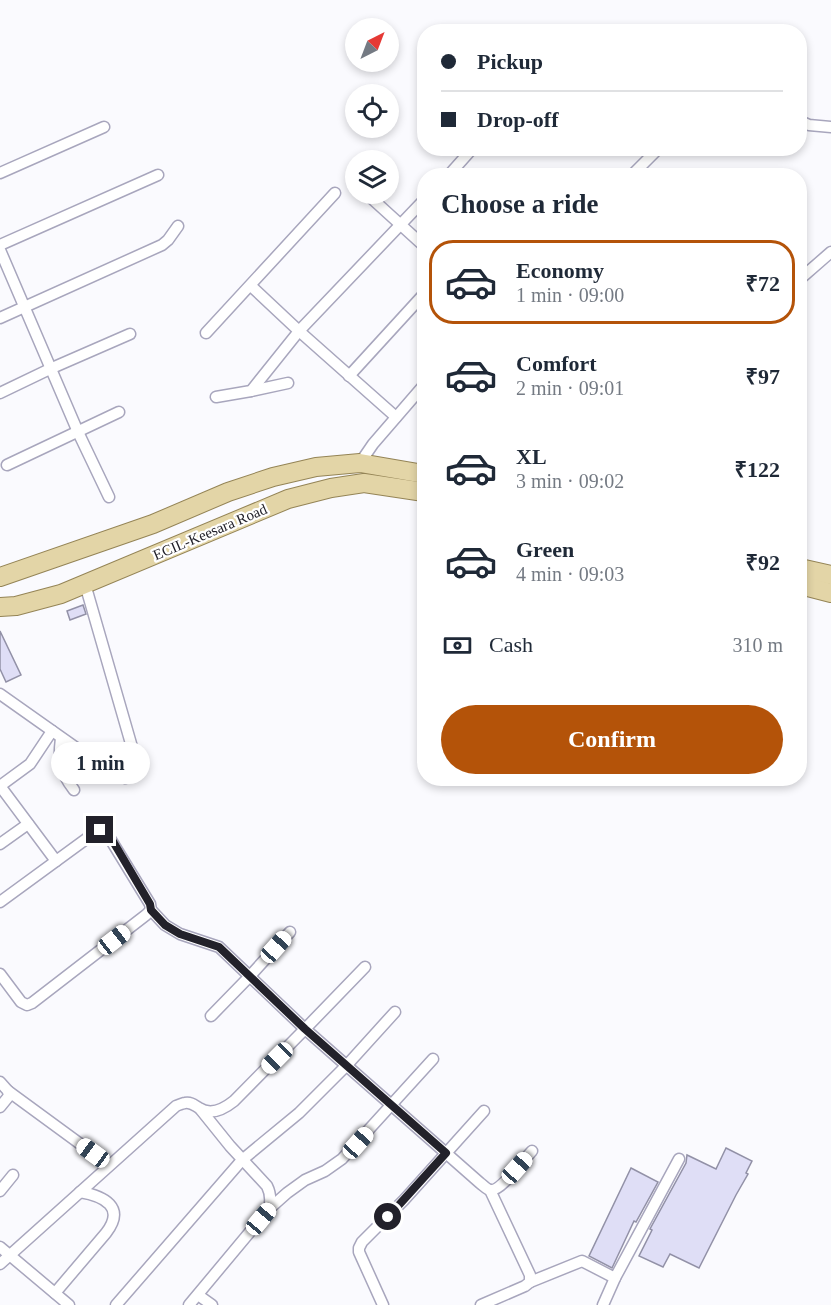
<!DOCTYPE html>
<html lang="en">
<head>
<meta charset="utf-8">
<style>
	body { margin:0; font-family:"Times New Roman",serif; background:#f6f6f7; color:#1f2937; height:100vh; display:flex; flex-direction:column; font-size:22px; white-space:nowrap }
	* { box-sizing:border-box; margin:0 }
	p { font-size:20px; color:#747a83 }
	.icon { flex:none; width:33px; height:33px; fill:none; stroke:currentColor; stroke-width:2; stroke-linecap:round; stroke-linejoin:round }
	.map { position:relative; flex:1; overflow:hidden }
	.drawer { position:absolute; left:417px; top:168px; width:390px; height:618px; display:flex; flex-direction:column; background:#fff; border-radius:24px; box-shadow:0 3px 9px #0003 }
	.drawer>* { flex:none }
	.hud { position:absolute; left:417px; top:24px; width:390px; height:132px; border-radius:24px; box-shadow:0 3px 9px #0003; display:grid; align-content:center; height:132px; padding:0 24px; background:#fff }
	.needle { width:39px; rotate:42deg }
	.tools { position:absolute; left:345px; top:18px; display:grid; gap:12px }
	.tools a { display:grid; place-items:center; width:54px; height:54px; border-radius:50%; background:#fff; box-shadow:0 3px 9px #0003; font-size:30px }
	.end { position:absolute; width:27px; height:27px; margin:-14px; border:8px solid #22212a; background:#fff; box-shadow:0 0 0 3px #fff }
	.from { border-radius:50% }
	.bubble { position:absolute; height:42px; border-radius:21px; background:#fff; box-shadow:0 3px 9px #0003; font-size:20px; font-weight:700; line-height:42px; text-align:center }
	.car { position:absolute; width:18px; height:36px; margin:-18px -9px; border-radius:8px; box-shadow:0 0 4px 2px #0007; background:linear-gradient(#fff 24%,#345 0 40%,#fff 0 76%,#345 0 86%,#fff 0) }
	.hud b { display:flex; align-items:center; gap:21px; height:57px; font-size:22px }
	.hud b+b { border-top:2px solid #e0e1e3 }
	.hud i { width:15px; height:15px; background:#1f2937 }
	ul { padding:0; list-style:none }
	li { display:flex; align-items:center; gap:18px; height:84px; margin:0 12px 9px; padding:0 12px; border:3px solid transparent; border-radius:24px }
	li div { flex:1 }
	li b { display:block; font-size:22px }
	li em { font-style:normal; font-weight:700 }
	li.active { border-color:#b45309 }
	li>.icon { width:54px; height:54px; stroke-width:1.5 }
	h2 { padding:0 24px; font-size:27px; line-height:72px }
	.pay { display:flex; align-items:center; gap:15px; height:66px; padding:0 24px; font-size:22px }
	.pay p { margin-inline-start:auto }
	.action { display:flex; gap:12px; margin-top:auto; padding:12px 24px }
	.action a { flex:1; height:69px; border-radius:36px; background:#b45309; color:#fff; font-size:24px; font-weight:700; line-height:69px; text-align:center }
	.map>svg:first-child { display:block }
	.building { fill:#dfdef6; stroke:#9291a7; stroke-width:1.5 }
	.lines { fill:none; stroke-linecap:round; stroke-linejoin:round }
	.street-casing { stroke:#a8a6bd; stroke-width:13 }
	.primary-casing { stroke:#948456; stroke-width:20 }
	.street { stroke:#fff; stroke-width:10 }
	.primary { stroke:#e3d5a7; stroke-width:18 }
	.route { stroke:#22212a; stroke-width:8 }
	.labels { text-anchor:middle; stroke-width:4.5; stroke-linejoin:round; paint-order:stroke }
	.street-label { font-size:15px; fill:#22212a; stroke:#fff }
</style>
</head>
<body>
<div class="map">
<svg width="831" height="1305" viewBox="0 0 831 1305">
	<rect width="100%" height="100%" fill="#fafafe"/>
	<!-- building -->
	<g class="building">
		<path d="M83,605L86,614L70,620L67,611Z"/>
		<path d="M0,631L21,675L6,682L0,669Z"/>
		<path d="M726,1148L752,1161L746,1173L748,1174L736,1195L699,1268L670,1254L663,1267L639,1256L652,1230L650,1229L686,1163L687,1155L716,1169Z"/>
		<path d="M631,1168L658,1182L636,1222L634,1221L612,1268L589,1256Z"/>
	</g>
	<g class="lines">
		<defs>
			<g id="street">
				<path d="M800,121L809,125L831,127"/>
				<path d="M0,173L104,127"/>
				<path d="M448,176L472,149"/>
				<path d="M631,176L659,148"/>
				<path d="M369,196L424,246"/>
				<path d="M0,245L158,175"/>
				<path d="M0,250L78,432L109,497"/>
				<path d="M800,279L831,252"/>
				<path d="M0,318L162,245L168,240L178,226"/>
				<path d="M206,333L335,193"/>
				<path d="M349,376L424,294"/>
				<path d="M251,391L288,383"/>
				<path d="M0,393L52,368L130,334"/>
				<path d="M216,397L251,391L299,331L251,286"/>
				<path d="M396,417L299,331L424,200"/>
				<path d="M360,463L373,444L424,385"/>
				<path d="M7,465L119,412"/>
				<path d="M0,694L116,776L125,778L134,771L136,761L85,584"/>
				<path d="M52,731L30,764L0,786L56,861"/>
				<path d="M61,738C58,762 59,770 74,790"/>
				<path d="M0,844L28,824"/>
				<path d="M0,902L93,834L100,830L106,832L150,904L151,910L165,925L180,934L219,947L305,1029L480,1183C483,1185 487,1190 491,1190C501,1191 525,1158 532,1151"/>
				<path d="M0,974L21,1002L27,1005L32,1003L146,915L151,910"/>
				<path d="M211,1016L249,977L290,932"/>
				<path d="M0,1082L8,1091L9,1096L0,1107"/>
				<path d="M8,1091L109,1165"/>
				<path d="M0,1191L13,1175"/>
				<path d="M269,1209L287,1193L305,1180L325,1171L342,1159L433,1059"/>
				<path d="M0,1247L69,1305"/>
				<path d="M0,1264L176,1106C178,1105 184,1103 185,1103C191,1102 194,1105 199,1108C211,1116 224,1109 234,1101L305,1029L365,967"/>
				<path d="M530,1282L582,1261L615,1278L679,1159"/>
				<path d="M55,1293L106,1233C126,1207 104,1196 80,1192"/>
				<path d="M198,1295L212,1305"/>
				<path d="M116,1305L242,1160L299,1113L347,1065L395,1012"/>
				<path d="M189,1305L269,1209C271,1201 271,1194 267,1186L230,1146L201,1110"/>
				<path d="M383,1305L359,1252V1248L362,1242L404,1200L484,1111"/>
				<path d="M481,1305L525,1286L530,1282V1275L490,1190"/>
				<path d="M603,1305L615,1278"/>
			</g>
			<g id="primary">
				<path d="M800,568L831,575"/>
				<path d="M0,577L153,524L228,492L273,477L316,467L360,463L424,474"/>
				<path d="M800,585L831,593"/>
				<path d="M0,607L16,606L61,594L288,499L331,488L364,483L424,492"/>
			</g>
		</defs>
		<!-- street casing -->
		<use href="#street" class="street-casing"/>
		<!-- primary casing -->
		<use href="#primary" class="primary-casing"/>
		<!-- street -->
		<use href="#street" class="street"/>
		<!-- primary -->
		<use href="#primary" class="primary"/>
	</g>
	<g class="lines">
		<!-- route -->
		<path class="route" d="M100,830L106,832L111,838L150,904L151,910L165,925L180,934L219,947L305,1029L446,1153L388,1217"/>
	</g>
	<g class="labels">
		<!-- street labels -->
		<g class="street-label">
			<text transform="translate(210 532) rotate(-23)" y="5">ECIL-Keesara Road</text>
		</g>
	</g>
</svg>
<div class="tools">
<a><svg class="needle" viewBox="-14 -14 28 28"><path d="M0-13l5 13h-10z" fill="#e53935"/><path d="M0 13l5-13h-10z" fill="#747a83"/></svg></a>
<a><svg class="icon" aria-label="locate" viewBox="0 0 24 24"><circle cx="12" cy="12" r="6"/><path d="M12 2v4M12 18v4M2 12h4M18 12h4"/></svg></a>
<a><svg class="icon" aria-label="layers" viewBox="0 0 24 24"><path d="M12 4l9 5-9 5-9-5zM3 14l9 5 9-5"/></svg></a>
</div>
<i class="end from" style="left:388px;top:1217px"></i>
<i class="end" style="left:100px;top:830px"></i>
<div class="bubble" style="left:51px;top:742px;width:99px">1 min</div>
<i class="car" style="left:114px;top:940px;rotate:52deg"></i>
<i class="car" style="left:276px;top:947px;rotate:42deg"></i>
<i class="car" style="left:277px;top:1058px;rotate:225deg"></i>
<i class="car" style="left:358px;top:1143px;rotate:42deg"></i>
<i class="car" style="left:93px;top:1153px;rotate:306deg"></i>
<i class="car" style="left:517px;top:1168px;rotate:42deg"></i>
<i class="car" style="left:261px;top:1219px;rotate:40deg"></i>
<div class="hud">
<b><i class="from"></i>Pickup</b>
<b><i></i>Drop-off</b>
</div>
<section class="drawer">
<h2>Choose a ride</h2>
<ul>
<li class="active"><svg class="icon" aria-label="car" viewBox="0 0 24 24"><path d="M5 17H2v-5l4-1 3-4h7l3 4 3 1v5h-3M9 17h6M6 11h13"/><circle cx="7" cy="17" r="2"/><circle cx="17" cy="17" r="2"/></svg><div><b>Economy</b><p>1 min · 09:00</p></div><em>₹72</em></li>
<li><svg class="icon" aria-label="car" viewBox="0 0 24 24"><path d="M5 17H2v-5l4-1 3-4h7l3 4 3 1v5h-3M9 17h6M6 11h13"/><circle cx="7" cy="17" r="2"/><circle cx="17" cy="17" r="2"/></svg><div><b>Comfort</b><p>2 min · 09:01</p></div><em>₹97</em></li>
<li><svg class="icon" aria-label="car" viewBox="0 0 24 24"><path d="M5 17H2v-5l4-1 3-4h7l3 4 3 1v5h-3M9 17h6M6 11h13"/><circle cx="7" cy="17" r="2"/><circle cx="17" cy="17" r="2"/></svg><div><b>XL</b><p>3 min · 09:02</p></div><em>₹122</em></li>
<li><svg class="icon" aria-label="car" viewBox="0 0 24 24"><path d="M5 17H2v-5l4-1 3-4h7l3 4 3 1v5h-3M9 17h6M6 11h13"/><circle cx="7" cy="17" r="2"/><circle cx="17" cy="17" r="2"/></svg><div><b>Green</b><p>4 min · 09:03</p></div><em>₹92</em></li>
</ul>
<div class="pay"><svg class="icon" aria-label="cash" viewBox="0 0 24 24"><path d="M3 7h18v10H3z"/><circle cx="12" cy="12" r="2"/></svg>Cash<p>310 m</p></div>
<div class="action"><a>Confirm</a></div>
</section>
</div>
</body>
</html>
